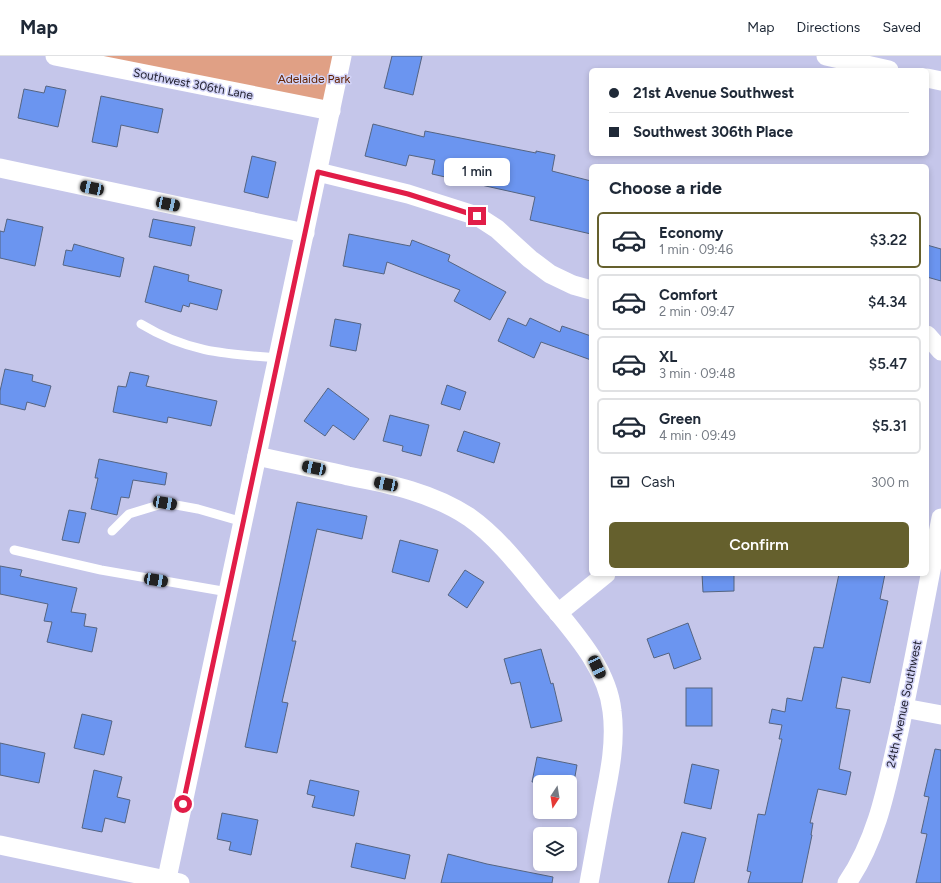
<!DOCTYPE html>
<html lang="en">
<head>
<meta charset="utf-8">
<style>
	body { margin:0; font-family:Figtree,sans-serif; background:#f2f2f3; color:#1f2937; height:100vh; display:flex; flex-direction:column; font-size:15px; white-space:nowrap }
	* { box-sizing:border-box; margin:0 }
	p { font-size:13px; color:#747a83 }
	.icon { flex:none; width:22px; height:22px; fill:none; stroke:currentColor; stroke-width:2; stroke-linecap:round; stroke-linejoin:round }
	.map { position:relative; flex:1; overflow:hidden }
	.panel { position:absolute; left:589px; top:108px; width:340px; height:412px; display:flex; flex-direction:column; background:#fff; border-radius:6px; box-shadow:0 2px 6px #0003 }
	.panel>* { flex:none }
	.top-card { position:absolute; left:589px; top:12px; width:340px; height:88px; border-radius:6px; box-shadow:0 2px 6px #0003; display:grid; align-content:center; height:88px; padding:0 20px; background:#fff }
	.needle { width:26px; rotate:192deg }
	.tools { position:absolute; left:533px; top:719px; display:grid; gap:8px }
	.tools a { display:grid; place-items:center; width:44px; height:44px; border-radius:6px; background:#fff; box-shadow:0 2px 6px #0003; font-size:20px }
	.end { position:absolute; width:18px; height:18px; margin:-9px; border:5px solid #e11d48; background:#fff; box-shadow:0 0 0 2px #fff }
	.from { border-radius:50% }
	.bubble { position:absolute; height:28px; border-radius:6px; background:#fff; box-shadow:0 2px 6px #0003; font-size:13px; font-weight:600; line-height:28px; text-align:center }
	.car { position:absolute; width:12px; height:24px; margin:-12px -6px; border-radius:5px; box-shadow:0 0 3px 1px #0007; background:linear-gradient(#222 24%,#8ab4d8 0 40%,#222 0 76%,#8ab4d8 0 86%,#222 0) }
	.top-card b { display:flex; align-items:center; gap:14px; height:38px; font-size:15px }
	.top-card b+b { border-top:1px solid #e0e1e3 }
	.top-card i { width:10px; height:10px; background:#1f2937 }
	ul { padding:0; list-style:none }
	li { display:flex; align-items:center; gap:12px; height:56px; margin:0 8px 6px; padding:0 12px; border:2px solid #e0e1e3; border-radius:6px }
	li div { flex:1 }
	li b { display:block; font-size:15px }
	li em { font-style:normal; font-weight:600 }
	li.current { border-color:#65602d }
	li>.icon { width:36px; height:36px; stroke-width:1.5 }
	h2 { padding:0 20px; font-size:18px; line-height:48px }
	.pay { display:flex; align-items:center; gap:10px; height:44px; padding:0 20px; font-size:15px }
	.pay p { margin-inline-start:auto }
	.action { display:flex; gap:8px; margin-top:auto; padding:8px 20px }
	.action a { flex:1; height:46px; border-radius:6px; background:#65602d; color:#fff; font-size:16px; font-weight:600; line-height:46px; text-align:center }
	header { display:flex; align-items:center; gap:24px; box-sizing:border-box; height:56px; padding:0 20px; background:#fff; border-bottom:1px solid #e0e1e3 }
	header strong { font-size:19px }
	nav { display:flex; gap:22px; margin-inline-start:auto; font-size:14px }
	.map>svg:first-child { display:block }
	.green { fill:#e0a085 }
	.building { fill:#6b95f0; stroke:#556481 }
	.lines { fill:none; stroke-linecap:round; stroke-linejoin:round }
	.lane { stroke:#fff; stroke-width:9 }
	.street { stroke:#fff; stroke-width:19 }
	.route { stroke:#e11d48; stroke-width:5 }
	.labels { text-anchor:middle; stroke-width:3; stroke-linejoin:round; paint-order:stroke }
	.park-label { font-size:12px; fill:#622100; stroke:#d2d3f7 }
	.street-label { font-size:12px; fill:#1e1e2b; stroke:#d2d3f7 }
</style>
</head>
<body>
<header>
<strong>Map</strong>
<nav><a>Map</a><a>Directions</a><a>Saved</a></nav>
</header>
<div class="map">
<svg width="941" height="827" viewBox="0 0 941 827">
	<rect width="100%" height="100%" fill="#c5c6ea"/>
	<!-- green -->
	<path class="green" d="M99,0H343L332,50Z"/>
	<!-- building -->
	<g class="building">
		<path d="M392,0H422L413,39L384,32Z"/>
		<path d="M46,30L66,34L58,71L18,62L24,33L44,37Z"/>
		<path d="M101,40L163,53L158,77L121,69L117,91L92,86Z"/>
		<path d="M373,68L424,81L425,75L536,97V95L555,99L552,115L591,125V178L530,164L535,141L432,118L435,104L409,99L406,110L365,100Z"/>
		<path d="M252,100L276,106L268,142L244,136Z"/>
		<path d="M7,163L43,171L35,210L0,202V175L4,176Z"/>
		<path d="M153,163L195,171L191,190L149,181Z"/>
		<path d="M349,178L410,190L412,184L450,199L448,205L506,236L490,264L454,245L460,234L387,206L384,218L343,210Z"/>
		<path d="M74,188L124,202L120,221L63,209L66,194L72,195Z"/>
		<path d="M927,189L941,193V225L927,221Z"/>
		<path d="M154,210L189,219L188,225L222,234L217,254L190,247L189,251L183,249L181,256L145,246Z"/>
		<path d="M508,262L526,270L530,262L560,276L562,270L591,280V304L541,286L534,302L498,285Z"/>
		<path d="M335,263L361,268L356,295L330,290Z"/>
		<path d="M5,313L33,319L32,325L51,330L45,351L27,346L25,354L0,348V335Z"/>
		<path d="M130,316L149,320L146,330L217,345L211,370L168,361L167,367L113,356L118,330L126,331Z"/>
		<path d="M447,329L466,336L460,354L441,348Z"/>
		<path d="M328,332L369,363L354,384L333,369L325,380L304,365Z"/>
		<path d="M390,359L429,369L421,400L402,395L403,390L383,385Z"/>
		<path d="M464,375L500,387L494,407L457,395Z"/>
		<path d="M99,403L167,417L165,429L133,424L129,442L121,441L117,459L91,453L98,422H95Z"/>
		<path d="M297,446L367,460L362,483L317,473L292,585H296L282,646L288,647L277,697L245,691Z"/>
		<path d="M69,454L86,457L79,487L62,484Z"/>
		<path d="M400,484L438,494L429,526L392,516Z"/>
		<path d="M0,510L22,514L20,520L77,532L71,556L86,558L84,570L97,572L92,596L47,586L52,566L44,565L48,548L0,538Z"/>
		<path d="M465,514L484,526L467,552L448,539Z"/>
		<path d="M702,518H734V535L703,536Z"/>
		<path d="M839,518H885L880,543L888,545L870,627L842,621L836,652L850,654L839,713L851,716L846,739L818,733L810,767H813L811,779H812L802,827H748L751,816L747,815L758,758L765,759L782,683H779L782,669L769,667L772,653L785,656L787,642L802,645L814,591L823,592Z"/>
		<path d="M688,567L701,603L674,613L669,597L654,602L647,583Z"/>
		<path d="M541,593L551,628L553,627L562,665L531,672L520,626L511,628L504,603Z"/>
		<rect x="686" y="632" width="26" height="38"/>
		<path d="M82,658L112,665L104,699L74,692Z"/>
		<path d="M0,687L45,697L39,727L0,719Z"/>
		<path d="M935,693L941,694V827H916L927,778L921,777L929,741L924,740Z"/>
		<path d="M537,701L577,709L574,726H532Z"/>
		<path d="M692,708L719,714L711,753L684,747Z"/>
		<path d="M94,714L122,721L117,741L130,744L125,767L105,762L102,776L82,772Z"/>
		<path d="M310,724L359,735L354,760L312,751L315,740L307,738Z"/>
		<path d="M222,757L258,764L251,799L229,794L231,786L217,783Z"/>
		<path d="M682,776L706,782L694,827H668Z"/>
		<path d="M356,787L410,799L405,823L351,811Z"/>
		<path d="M448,798L487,808L553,821L552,827H441Z"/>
	</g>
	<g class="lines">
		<!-- lane -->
		<g class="lane">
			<path d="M141,268C187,296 225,298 278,302"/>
			<path d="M112,475L129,458L165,447L198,453L243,466"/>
			<path d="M14,494L101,514L228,536"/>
		</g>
		<!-- street -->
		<g class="street">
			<path d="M55,0L331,55"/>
			<path d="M826,0L889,14"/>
			<path d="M927,22L941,25"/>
			<path d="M0,112L305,177"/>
			<path d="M318,116L408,138L477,160L497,173L530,203L550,218L573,229L591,234"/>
			<path d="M927,279L941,295"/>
			<path d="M257,400C288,407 318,413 348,420C390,428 433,437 469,461C503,485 528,522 555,553C579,582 608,616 612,655C616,685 610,715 604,745C599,772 594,800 589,827"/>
			<path d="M558,557L606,518"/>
			<path d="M904,652L941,659"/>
			<path d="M0,789L180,827"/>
			<path d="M166,827L342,0"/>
			<path d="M847,827C878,782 887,729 899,676C914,605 927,534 941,462"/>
		</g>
	</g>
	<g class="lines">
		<!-- route -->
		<path class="route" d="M183,748L318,116L408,138L477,160"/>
	</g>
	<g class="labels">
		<!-- park labels -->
		<g class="park-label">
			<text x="314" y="27">Adelaide Park</text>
		</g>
		<!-- street labels -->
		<g class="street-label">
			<text transform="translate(193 28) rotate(11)" y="4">Southwest 306th Lane</text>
			<text transform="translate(904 648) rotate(-78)" y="4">24th Avenue Southwest</text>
		</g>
	</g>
</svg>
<div class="tools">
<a><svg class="needle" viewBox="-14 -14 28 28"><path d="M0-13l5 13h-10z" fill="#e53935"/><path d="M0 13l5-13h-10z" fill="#747a83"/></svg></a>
<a><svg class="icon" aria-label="layers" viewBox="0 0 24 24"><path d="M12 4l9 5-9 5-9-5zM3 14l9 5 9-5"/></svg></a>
</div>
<i class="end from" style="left:183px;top:748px"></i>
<i class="end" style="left:477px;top:160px"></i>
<div class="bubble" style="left:444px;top:102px;width:66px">1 min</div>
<i class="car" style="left:92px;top:132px;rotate:282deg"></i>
<i class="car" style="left:168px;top:148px;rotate:102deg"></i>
<i class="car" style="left:314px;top:412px;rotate:282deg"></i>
<i class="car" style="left:386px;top:428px;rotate:282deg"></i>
<i class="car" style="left:165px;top:447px;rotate:100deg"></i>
<i class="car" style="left:156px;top:524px;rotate:100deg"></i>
<i class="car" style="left:597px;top:611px;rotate:155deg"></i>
<div class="top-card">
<b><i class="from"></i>21st Avenue Southwest</b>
<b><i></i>Southwest 306th Place</b>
</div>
<section class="panel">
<h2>Choose a ride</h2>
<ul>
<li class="current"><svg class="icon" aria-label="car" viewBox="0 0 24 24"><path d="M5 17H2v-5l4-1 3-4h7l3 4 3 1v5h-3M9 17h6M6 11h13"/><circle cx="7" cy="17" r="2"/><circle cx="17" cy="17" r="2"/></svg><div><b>Economy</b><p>1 min · 09:46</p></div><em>$3.22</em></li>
<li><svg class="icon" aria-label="car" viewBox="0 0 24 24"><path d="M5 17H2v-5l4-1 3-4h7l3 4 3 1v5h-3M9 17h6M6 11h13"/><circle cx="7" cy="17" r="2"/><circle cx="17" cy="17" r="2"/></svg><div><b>Comfort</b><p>2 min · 09:47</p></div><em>$4.34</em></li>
<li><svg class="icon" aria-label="car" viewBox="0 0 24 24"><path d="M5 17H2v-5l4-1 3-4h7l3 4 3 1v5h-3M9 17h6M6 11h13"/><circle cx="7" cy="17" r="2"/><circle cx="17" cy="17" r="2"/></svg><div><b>XL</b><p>3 min · 09:48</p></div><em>$5.47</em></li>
<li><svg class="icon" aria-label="car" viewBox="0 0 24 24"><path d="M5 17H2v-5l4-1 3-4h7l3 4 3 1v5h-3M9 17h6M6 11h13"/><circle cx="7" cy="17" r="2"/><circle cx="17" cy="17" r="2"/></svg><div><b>Green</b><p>4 min · 09:49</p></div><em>$5.31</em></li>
</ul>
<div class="pay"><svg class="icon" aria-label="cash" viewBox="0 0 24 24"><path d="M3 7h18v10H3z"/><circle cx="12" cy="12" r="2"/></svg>Cash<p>300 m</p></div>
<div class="action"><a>Confirm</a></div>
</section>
</div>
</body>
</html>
